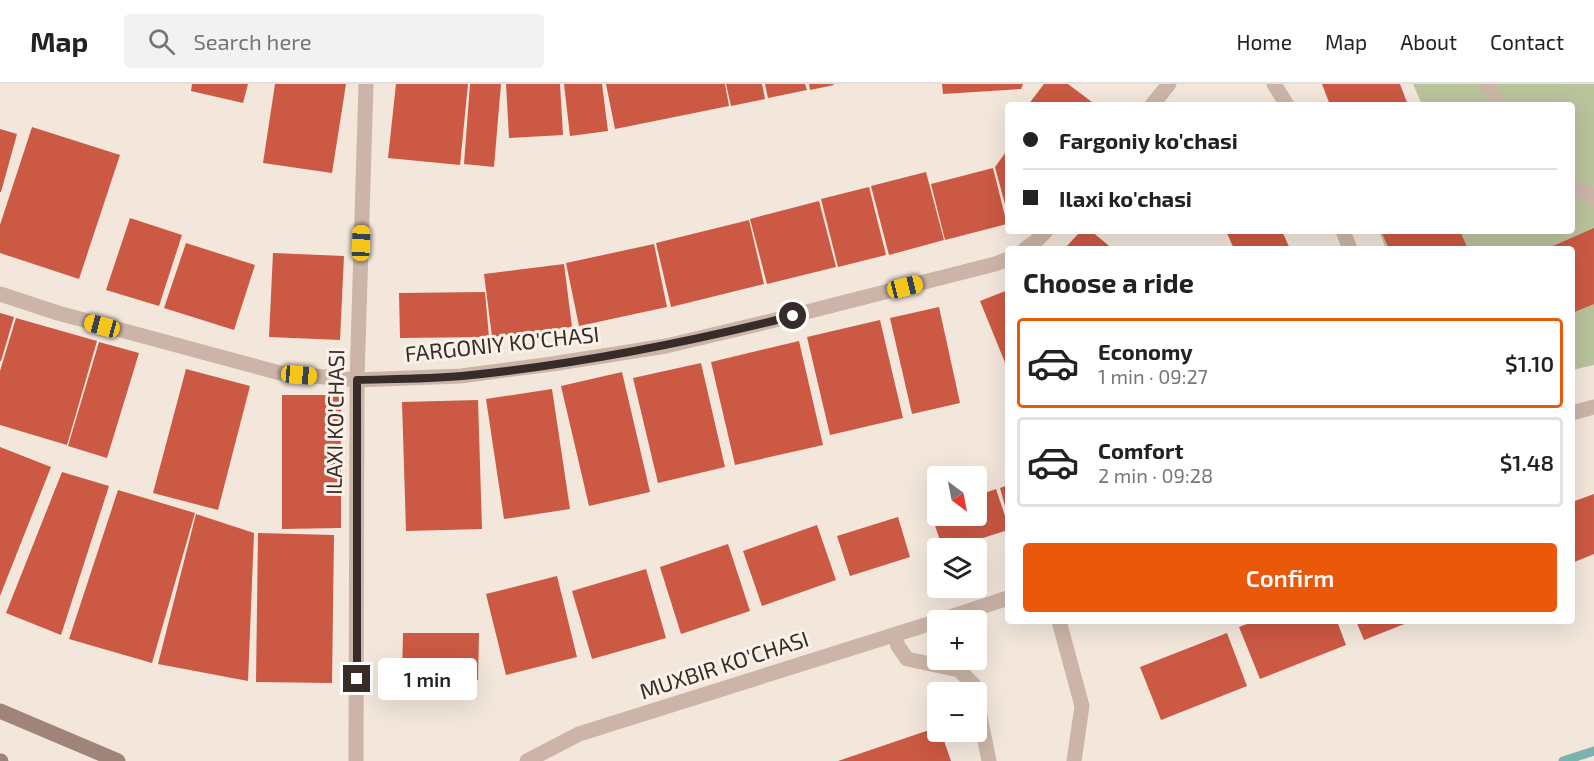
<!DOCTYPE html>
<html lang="en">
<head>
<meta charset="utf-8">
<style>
	body { margin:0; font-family:"Exo 2",sans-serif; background:#f2f2f2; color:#222; height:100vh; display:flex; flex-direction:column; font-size:22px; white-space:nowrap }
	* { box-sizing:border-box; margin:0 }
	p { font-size:20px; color:#767676 }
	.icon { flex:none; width:33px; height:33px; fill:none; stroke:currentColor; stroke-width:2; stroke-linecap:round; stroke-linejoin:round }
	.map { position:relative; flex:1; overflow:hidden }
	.details { position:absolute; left:1005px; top:162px; width:570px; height:378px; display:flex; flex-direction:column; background:#fff; border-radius:6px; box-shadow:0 6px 24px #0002 }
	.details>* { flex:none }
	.top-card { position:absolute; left:1005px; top:18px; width:570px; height:132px; border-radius:6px; box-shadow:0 6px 24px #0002; display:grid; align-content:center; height:132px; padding:0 18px; background:#fff }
	.needle { width:39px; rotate:148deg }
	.controls { position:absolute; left:927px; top:382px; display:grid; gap:12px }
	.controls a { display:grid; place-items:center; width:60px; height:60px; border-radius:6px; background:#fff; box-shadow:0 6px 24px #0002; font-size:30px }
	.end { position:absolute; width:27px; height:27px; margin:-14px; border:8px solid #382c28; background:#fff; box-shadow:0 0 0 3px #fff }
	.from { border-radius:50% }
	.bubble { position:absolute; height:42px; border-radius:6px; background:#fff; box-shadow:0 6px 24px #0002; font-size:20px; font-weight:600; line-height:42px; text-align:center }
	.car { position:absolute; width:18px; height:36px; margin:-18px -9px; border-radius:8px; box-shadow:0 0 4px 2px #0007; background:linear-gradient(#f5c518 24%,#345 0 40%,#f5c518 0 76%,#345 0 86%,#f5c518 0) }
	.top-card b { display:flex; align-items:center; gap:21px; height:57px; font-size:22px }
	.top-card b+b { border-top:2px solid #e0e0e0 }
	.top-card i { width:15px; height:15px; background:#222 }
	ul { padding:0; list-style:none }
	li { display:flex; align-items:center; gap:18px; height:90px; margin:0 12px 9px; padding:0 6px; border:3px solid #e0e0e0; border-radius:6px }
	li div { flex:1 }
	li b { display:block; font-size:22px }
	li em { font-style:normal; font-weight:600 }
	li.current { border-color:#ea580c }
	li>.icon { width:54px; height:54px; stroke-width:1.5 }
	h2 { padding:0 18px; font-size:27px; line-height:72px }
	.primary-button { display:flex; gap:12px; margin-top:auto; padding:12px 18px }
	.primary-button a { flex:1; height:69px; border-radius:6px; background:#ea580c; color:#fff; font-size:24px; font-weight:600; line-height:69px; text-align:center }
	header { display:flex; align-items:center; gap:36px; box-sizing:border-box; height:84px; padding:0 30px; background:#fff; border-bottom:2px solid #e0e0e0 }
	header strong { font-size:28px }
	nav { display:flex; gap:33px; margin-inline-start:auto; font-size:21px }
	.search { width:420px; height:54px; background:#f2f2f2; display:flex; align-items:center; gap:15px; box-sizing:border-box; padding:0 21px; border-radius:6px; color:#767676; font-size:22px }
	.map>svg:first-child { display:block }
	.green { fill:#b9c39c }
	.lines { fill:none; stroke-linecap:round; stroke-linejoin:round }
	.stream { stroke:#7ab2af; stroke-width:9 }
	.building { fill:#cb5943 }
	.lane { stroke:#ccb5a8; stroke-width:15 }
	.street { stroke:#ccb5a8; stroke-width:15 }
	.secondary { stroke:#a08479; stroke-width:15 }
	.route { stroke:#382c28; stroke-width:8 }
	.labels { text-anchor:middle; stroke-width:6; stroke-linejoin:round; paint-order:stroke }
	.street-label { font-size:22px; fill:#382c28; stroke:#faf1e9 }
</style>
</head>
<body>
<header>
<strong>Map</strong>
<div class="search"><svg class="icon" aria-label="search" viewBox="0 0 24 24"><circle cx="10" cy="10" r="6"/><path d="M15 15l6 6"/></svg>Search here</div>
<nav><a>Home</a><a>Map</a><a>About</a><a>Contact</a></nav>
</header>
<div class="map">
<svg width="1594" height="677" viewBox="0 0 1594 677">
	<rect width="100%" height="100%" fill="#f3e7dc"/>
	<!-- green -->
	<path class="green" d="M1413,0H1594V281L1572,286V165H1386L1379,147H1572V21H1422Z"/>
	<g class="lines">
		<!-- stream -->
		<path class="stream" d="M1563,677L1594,667"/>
	</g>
	<!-- building -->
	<g class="building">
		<path d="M192,0H248L243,19L191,7Z"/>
		<path d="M275,0H346L332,89L263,79Z"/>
		<path d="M396,0H468L460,81L388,74Z"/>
		<path d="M470,0H501L494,83L464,80Z"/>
		<path d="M506,0H560L563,51L509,54Z"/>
		<path d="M564,0H602L608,47L570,52Z"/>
		<path d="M606,0H725L729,22L615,45Z"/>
		<path d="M726,0H762L765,15L731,22Z"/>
		<path d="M765,0H805L807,6L768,14Z"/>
		<path d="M809,0H833L834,1L810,6Z"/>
		<path d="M942,0H1023L1021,5L943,10Z"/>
		<path d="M1044,0H1068L1096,21H1028Z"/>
		<path d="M1322,0H1400L1408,21H1330Z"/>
		<path d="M32,43L120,71L79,195L0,169V141Z"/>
		<path d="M0,45L17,50L1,108H0Z"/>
		<path d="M1008,65V128H1007L995,83Z"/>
		<path d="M993,84L1007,140L945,156L931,100Z"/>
		<path d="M926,88L944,156L889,171L871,102Z"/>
		<path d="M869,103L886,171L838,183L821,115Z"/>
		<path d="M819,117L836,183L767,200L750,135Z"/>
		<path d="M130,134L182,151L159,222L106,206Z"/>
		<path d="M749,136L764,200L671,223L656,159Z"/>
		<path d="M1594,144V220L1572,229V165H1546Z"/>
		<path d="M1081,147H1091L1113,165H1064Z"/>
		<path d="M1226,147H1282L1290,165H1234Z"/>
		<path d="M1381,147H1460L1468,165H1389Z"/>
		<path d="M186,159L255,181L234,246L164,224Z"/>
		<path d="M654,160L667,223L579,242L566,179Z"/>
		<path d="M273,169L344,172L340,256L269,253Z"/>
		<path d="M564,180L572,243L492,253L484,190Z"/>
		<path d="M1008,206V286L980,217Z"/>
		<path d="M485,208L489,253L400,254L399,209Z"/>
		<path d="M939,223L960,319L912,330L890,234Z"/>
		<path d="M0,229L14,233L1,277H0Z"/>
		<path d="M16,234L97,257L67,361L0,341V287Z"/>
		<path d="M880,236L903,334L830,351L807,253Z"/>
		<path d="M799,257L823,361L735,381L711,278Z"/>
		<path d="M99,258L139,269L107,374L68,362Z"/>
		<path d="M701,279L725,383L658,399L633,294Z"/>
		<path d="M186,285L250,302L218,426L153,409Z"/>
		<path d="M622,288L650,408L589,422L561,302Z"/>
		<path d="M552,305L570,425L504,435L486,315Z"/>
		<path d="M282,311H341V444L282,445Z"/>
		<path d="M478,316L482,445L406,447L402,318Z"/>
		<path d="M0,363L51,383L0,512Z"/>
		<path d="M62,388L109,402L61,551L6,529Z"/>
		<path d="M1008,401V429H1007L1000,404Z"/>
		<path d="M996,405L1008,441V446L948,465H943L930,427L938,425V432H976V412Z"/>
		<path d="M118,406L195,429L152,579L69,555Z"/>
		<path d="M1594,410V470L1572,479V418Z"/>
		<path d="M196,430L254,449L248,597L158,580Z"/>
		<path d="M898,433L910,473L850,492L837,452Z"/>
		<path d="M817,441L836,496L762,522L743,467Z"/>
		<path d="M258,449L334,451L332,599L256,598Z"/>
		<path d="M728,460L750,527L681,550L660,483Z"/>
		<path d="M646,485L666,554L592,575L572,507Z"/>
		<path d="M557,492L577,573L506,591L486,510Z"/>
		<path d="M1255,537H1337L1346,561L1260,595L1239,543Z"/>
		<path d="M1356,537H1412L1364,556Z"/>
		<path d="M403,549H479L478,596L402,594Z"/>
		<path d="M1227,549L1247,602L1161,636L1140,583Z"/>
		<path d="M938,643V648H941L951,677H838Z"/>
	</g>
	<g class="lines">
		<!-- lane -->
		<g class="lane">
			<path d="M1274,0L1287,21"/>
			<path d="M1487,0L1497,21"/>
			<path d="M1572,101L1594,115"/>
			<path d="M1343,147L1350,165"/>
			<path d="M895,551L898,562L907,575L959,586L974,601L976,609"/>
			<path d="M976,612L989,677"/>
		</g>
		<!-- street -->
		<g class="street">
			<path d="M1152,21L1169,0"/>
			<path d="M1025,165L1035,158L1046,147"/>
			<path d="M0,210L58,229L280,289L357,296L461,292L552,280L666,262L771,237L995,180L1008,175"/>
			<path d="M1572,329L1594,323"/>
			<path d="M938,537L1008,514"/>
			<path d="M1059,537L1082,622L1074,677"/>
			<path d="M356,677L357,296L366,0"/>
			<path d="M527,677L579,650L938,537"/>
		</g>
		<!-- secondary -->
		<g class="secondary">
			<path d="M0,627L118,677"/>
			<path d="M0,677H1"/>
		</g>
	</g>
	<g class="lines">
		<!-- route -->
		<path class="route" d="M357,595V296C392,295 427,295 462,292C574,281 685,259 793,232"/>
	</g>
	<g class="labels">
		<!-- street labels -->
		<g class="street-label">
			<text transform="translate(502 260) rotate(-6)" y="8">FARGONIY KO'CHASI</text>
			<text transform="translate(335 338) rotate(-89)" y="8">ILAXI KO'CHASI</text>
			<text transform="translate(724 581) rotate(-18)" y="8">MUXBIR KO'CHASI</text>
		</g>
	</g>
</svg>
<div class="controls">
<a><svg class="needle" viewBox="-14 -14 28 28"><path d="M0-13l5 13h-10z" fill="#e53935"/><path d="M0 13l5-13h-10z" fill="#767676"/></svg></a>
<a><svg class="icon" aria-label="layers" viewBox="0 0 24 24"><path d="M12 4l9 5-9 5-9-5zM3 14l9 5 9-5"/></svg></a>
<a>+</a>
<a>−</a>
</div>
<i class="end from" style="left:793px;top:232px"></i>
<i class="end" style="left:357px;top:595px"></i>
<div class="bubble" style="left:378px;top:574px;width:99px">1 min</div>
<i class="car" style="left:361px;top:159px;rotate:2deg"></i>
<i class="car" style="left:905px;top:203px;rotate:76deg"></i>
<i class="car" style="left:102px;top:242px;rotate:285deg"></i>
<i class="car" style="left:299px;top:291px;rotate:95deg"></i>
<div class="top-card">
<b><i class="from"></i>Fargoniy ko'chasi</b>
<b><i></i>Ilaxi ko'chasi</b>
</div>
<section class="details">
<h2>Choose a ride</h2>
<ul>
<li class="current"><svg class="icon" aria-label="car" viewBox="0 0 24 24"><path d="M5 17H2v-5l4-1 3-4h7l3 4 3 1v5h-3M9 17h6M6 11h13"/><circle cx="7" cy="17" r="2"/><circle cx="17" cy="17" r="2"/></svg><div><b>Economy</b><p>1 min · 09:27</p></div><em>$1.10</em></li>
<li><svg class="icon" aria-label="car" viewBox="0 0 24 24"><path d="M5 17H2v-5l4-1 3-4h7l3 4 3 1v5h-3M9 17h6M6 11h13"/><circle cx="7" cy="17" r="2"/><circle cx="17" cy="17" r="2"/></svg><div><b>Comfort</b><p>2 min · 09:28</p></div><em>$1.48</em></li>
</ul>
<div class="primary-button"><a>Confirm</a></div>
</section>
</div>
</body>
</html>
